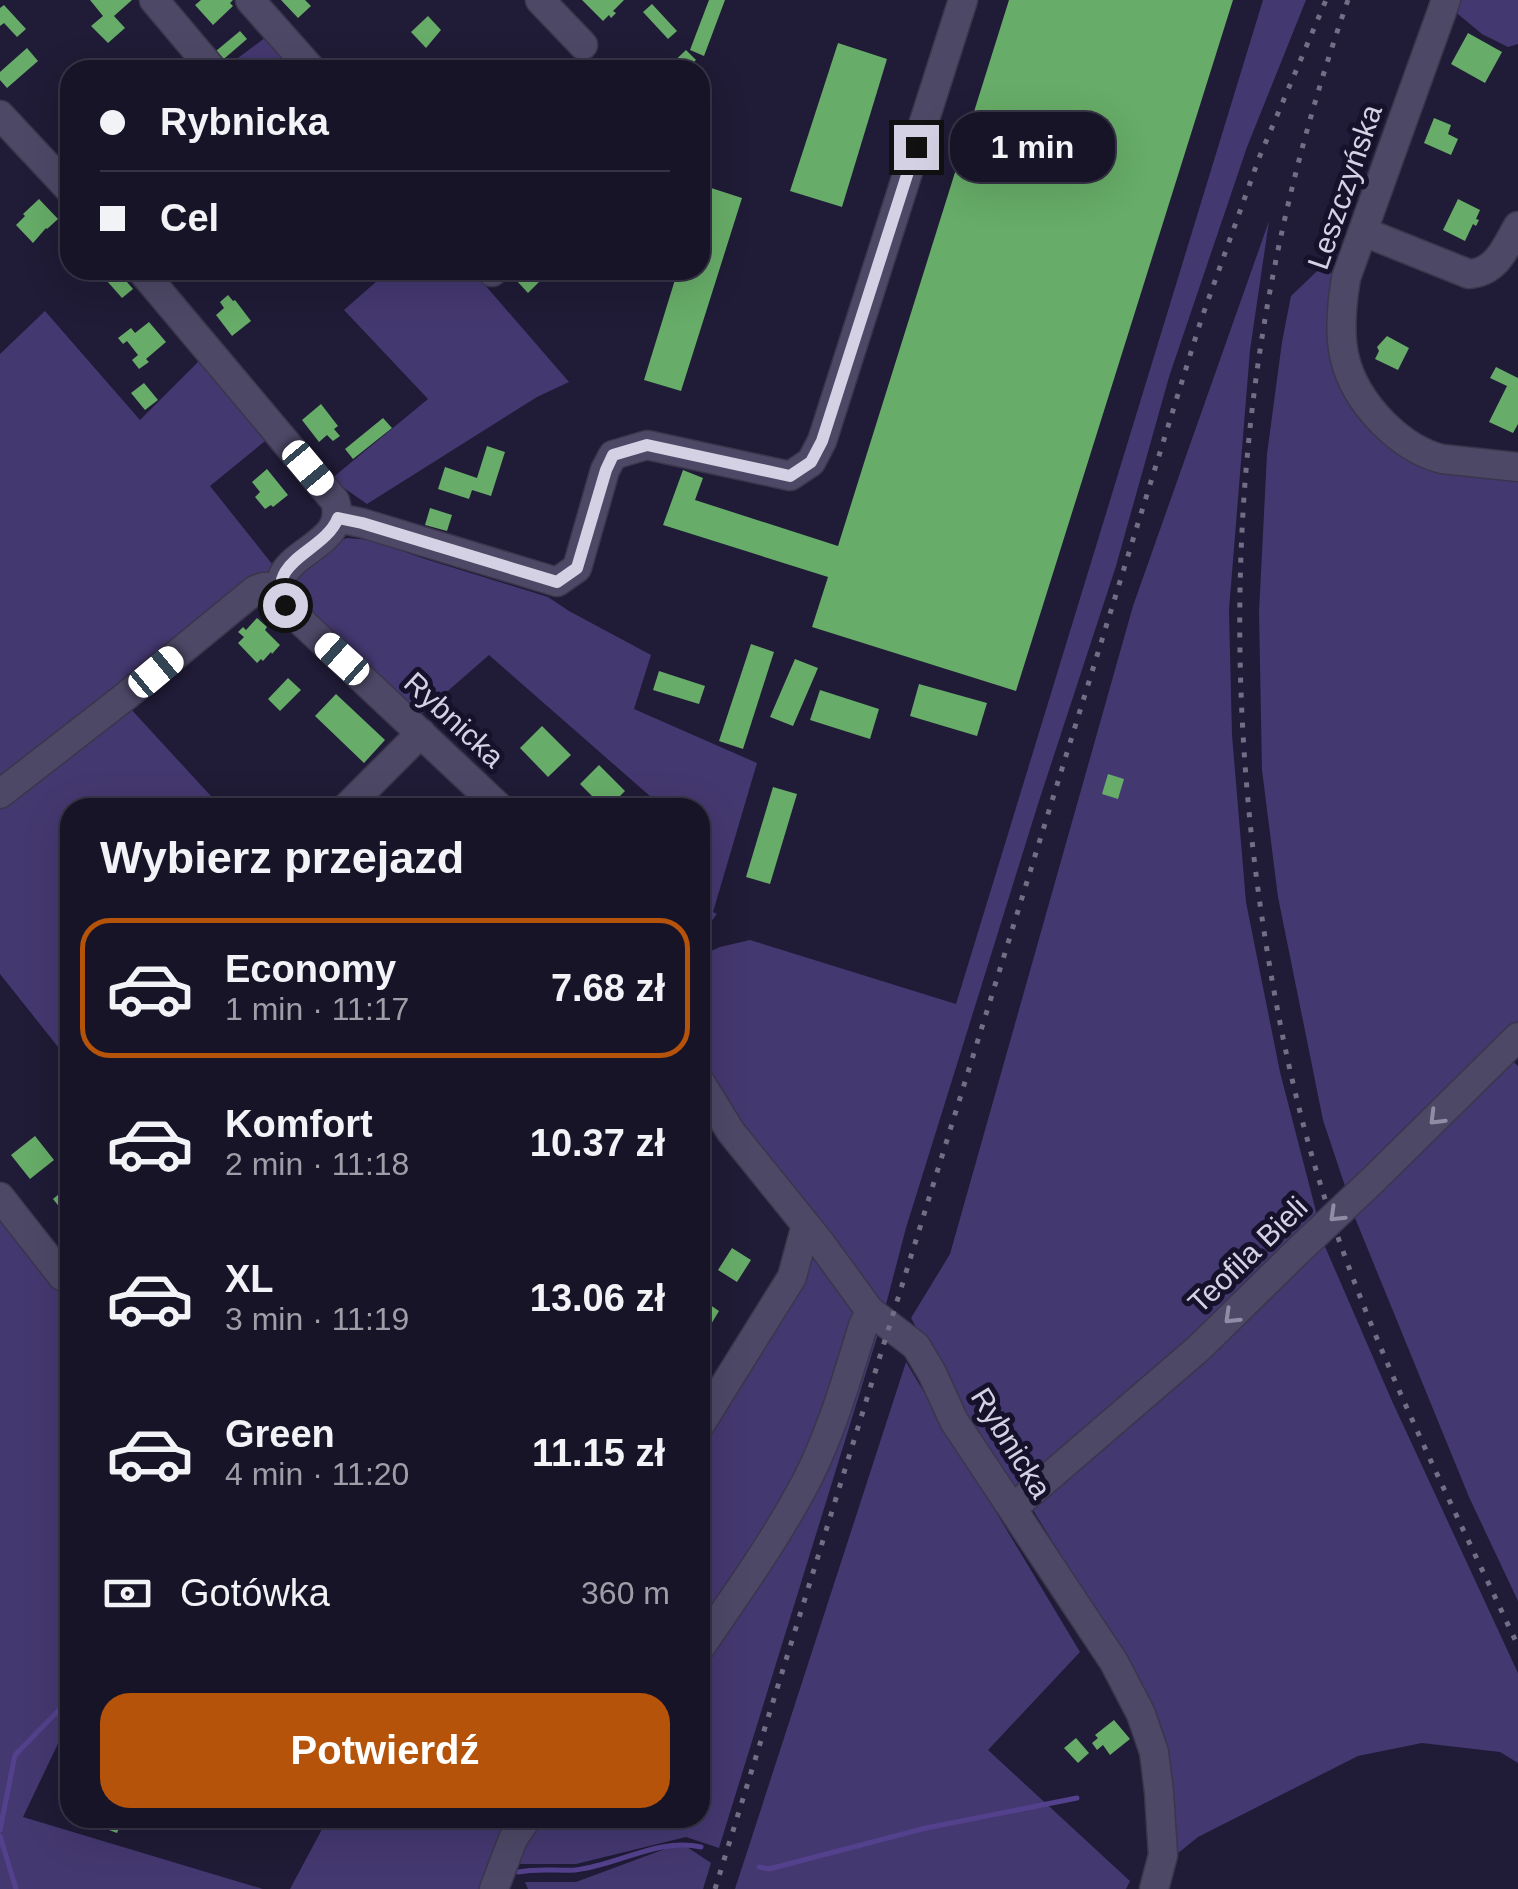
<!DOCTYPE html>
<html lang="pl">
<head>
<meta charset="utf-8">
<style>
	body { margin:0; font-family:Arial,sans-serif; background:#252134; color:#f1f3f6; height:100vh; display:flex; flex-direction:column; font-size:38px; white-space:nowrap }
	* { box-sizing:border-box; margin:0 }
	p { font-size:32px; color:#9f9ea8 }
	.icon { flex:none; width:55px; height:55px; fill:none; stroke:currentColor; stroke-width:2; stroke-linecap:round; stroke-linejoin:round }
	.map { position:relative; flex:1; overflow:hidden }
	.side { position:absolute; left:60px; top:798px; width:650px; height:1030px; display:flex; flex-direction:column; background:#181428; border-radius:30px; box-shadow:0 10px 40px #0002,0 0 0 2px #363345 }
	.side>* { flex:none }
	.hud { position:absolute; left:60px; top:60px; width:650px; height:220px; border-radius:30px; box-shadow:0 10px 40px #0002,0 0 0 2px #363345; display:grid; align-content:center; height:220px; padding:0 40px; background:#181428 }
	.end { position:absolute; width:45px; height:45px; margin:-22px; border:12px solid #d4d1e4; background:#111; box-shadow:0 0 0 5px #111 }
	.from { border-radius:50% }
	.bubble { position:absolute; height:70px; border-radius:30px; background:#181428; box-shadow:0 10px 40px #0002,0 0 0 2px #363345; font-size:32px; font-weight:700; line-height:70px; text-align:center }
	.car { position:absolute; width:30px; height:60px; margin:-30px -15px; border-radius:12px; box-shadow:0 0 8px 2px #0007; background:linear-gradient(#fff 24%,#345 0 40%,#fff 0 76%,#345 0 86%,#fff 0) }
	.hud b { display:flex; align-items:center; gap:35px; height:95px; font-size:38px }
	.hud b+b { border-top:2px solid #363345 }
	.hud i { width:25px; height:25px; background:#f1f3f6 }
	ul { padding:0; list-style:none }
	li { display:flex; align-items:center; gap:30px; height:140px; margin:0 20px 15px; padding:0 20px; border:5px solid transparent; border-radius:30px }
	li div { flex:1 }
	li b { display:block; font-size:38px }
	li em { font-style:normal; font-weight:700 }
	li.on { border-color:#b45309 }
	li>.icon { width:90px; height:90px; stroke-width:1.5 }
	h2 { padding:0 40px; font-size:45px; line-height:120px }
	.pay { display:flex; align-items:center; gap:25px; height:110px; padding:0 40px; font-size:38px }
	.pay p { margin-inline-start:auto }
	.cta { display:flex; gap:20px; margin-top:auto; padding:20px 40px }
	.cta a { flex:1; height:115px; border-radius:30px; background:#b45309; color:#fff; font-size:40px; font-weight:700; line-height:115px; text-align:center }
	.map>svg:first-child { display:block }
	.green { fill:#443870 }
	.lines { fill:none; stroke-linecap:round; stroke-linejoin:round }
	.stream { stroke:#53418d; stroke-width:5 }
	.building { fill:#67ac68 }
	.minor-casing { stroke:#3b364c; stroke-width:31 }
	.minor { stroke:#4d4866; stroke-width:28 }
	.rail { stroke:#726e85; stroke-width:5; stroke-dasharray:5 10; stroke-linecap:butt }
	.minor-bridge-casing { stroke:#3b364c; stroke-width:31; stroke-linecap:butt }
	.minor-bridge { stroke:#4d4866; stroke-width:28 }
	.oneway { stroke:#908ca5 }
	.route { stroke:#d4d1e4; stroke-width:12 }
	.labels { text-anchor:middle; stroke-width:10; stroke-linejoin:round; paint-order:stroke }
	.street-label { font-size:30px; fill:#d4d1e4; stroke:#17122b }
</style>
</head>
<body>
<div class="map">
<svg width="1518" height="1889" viewBox="0 0 1518 1889">
	<rect width="100%" height="100%" fill="#201b36"/>
	<!-- green -->
	<g class="green">
		<path d="M1263,0H1306L1247,147L1169,377L1116,566L1038,804L906,1228L884,1312L717,1097L700,1063V956L720,947L750,940L956,1004Z"/>
		<path d="M1457,0H1518V44L1508,47L1482,34L1453,10Z"/>
		<path d="M270,34L301,70H222Z"/>
		<path d="M1269,221L1250,350L1229,610L1232,735L1246,902L1280,1072L1318,1219L1208,1327L1013,1490L965,1418L911,1318L950,1254L1133,606Z"/>
		<path d="M1338,251L1334,263L1329,317L1374,429L1429,470L1518,481V1023L1347,1192L1323,1120L1278,897L1262,770L1259,612L1267,454L1282,342L1291,296Z"/>
		<path d="M384,270H472L569,382L537,397L367,504L331,479L428,399L344,310L386,273Z"/>
		<path d="M45,311L140,420L202,358L270,437L210,486L276,569L0,786V354Z"/>
		<path d="M347,538L371,540L422,558L548,597L569,611L651,655L634,709L757,763L713,912L717,914L700,936V808L642,807L651,797L489,655L418,717L298,610L289,579L328,546Z"/>
		<path d="M129,707L221,807L70,808V1062L0,974V808Z"/>
		<path d="M1511,1059L1518,1066V1601L1469,1497L1353,1213Z"/>
		<path d="M0,1208L70,1276V1729H65L23,1817L263,1889H0Z"/>
		<path d="M806,1242L878,1334L719,1848L686,1837L576,1864H514L491,1889H290L328,1818H700V1421Z"/>
		<path d="M1323,1242L1392,1401L1518,1673V1763L1500,1752L1422,1743L1358,1756L1198,1837L1172,1858L1170,1767L1159,1720L1139,1682L1033,1510Z"/>
		<path d="M906,1362L1080,1652L988,1750L1130,1881L1126,1889H735Z"/>
		<path d="M681,1843L711,1863L703,1889H528L525,1882H576Z"/>
	</g>
	<g class="lines">
		<!-- stream -->
		<g class="stream">
			<path d="M0,1830L15,1755L60,1709L70,1690"/>
			<path d="M0,1836L16,1889"/>
			<path d="M759,1867L769,1869L926,1828L1077,1798"/>
			<path d="M518,1872C538,1868 555,1871 575,1870C617,1866 658,1837 701,1847"/>
		</g>
	</g>
	<!-- building -->
	<g class="building">
		<path d="M90,0H132L114,16L125,28L108,43L91,26L103,16Z"/>
		<path d="M201,0H233L230,3L233,6L213,25L195,5Z"/>
		<path d="M281,0H305L311,6L298,18Z"/>
		<path d="M582,0H624L613,11L616,13L611,18L609,15L603,21Z"/>
		<path d="M709,0H725L704,56L690,50Z"/>
		<path d="M1009,0H1233L1016,691L812,627L828,577L663,525L683,470L703,478L695,500L838,546Z"/>
		<path d="M652,4L677,31L668,39L643,12Z"/>
		<path d="M4,5L26,29L17,37L4,23L0,26V8Z"/>
		<path d="M428,16L441,30L426,48L411,32Z"/>
		<path d="M240,31L247,39L218,64L210,56Z"/>
		<path d="M1468,33L1502,52L1485,83L1451,64Z"/>
		<path d="M838,43L887,59L842,207L790,191Z"/>
		<path d="M27,48L38,61L7,88L0,80V72Z"/>
		<path d="M686,50L696,60L685,70H665Z"/>
		<path d="M1434,118L1451,125L1448,134L1458,139L1451,155L1424,143Z"/>
		<path d="M705,186L742,198L681,391L644,380L678,270H700V201Z"/>
		<path d="M39,199L58,219L47,229L46,228L33,243L16,225L25,216L23,214Z"/>
		<path d="M1458,199L1480,210L1476,219L1479,220L1476,226L1473,224L1465,241L1443,230Z"/>
		<path d="M119,270H126L132,277L127,282L133,289L122,298L107,281Z"/>
		<path d="M527,270H539L545,276L528,293L516,280Z"/>
		<path d="M228,295L233,301L235,300L251,321L232,336L216,315L224,308L220,302Z"/>
		<path d="M149,322L166,342L146,359L149,362L139,369L132,360L138,355L127,341L123,344L118,338L131,328L135,333Z"/>
		<path d="M1387,336L1409,348L1398,370L1375,359L1379,351L1377,347Z"/>
		<path d="M1496,367L1518,378V424L1513,433L1489,422L1507,386L1490,378Z"/>
		<path d="M144,383L158,400L145,410L131,393Z"/>
		<path d="M321,404L338,426L334,429L340,436L333,441L327,435L319,442L302,420Z"/>
		<path d="M383,418L392,428L353,459L345,449Z"/>
		<path d="M487,446L505,452L491,496L472,490L469,499L438,489L445,467L477,478Z"/>
		<path d="M267,469L288,495L273,507L271,505L265,509L255,497L260,492L252,482Z"/>
		<path d="M430,508L452,515L447,531L425,525Z"/>
		<path d="M257,618L267,627L265,630L280,645L272,654L271,652L263,661L261,659L257,663L238,643L244,637L238,632L243,627L246,630Z"/>
		<path d="M751,644L774,652L743,749L719,741Z"/>
		<path d="M795,659L818,668L793,726L770,717Z"/>
		<path d="M659,671L705,686L699,704L653,690Z"/>
		<path d="M288,678L301,690L280,711L268,699Z"/>
		<path d="M919,684L987,703L977,736L910,716Z"/>
		<path d="M820,690L879,709L870,739L810,720Z"/>
		<path d="M336,694L385,740L364,763L315,716Z"/>
		<path d="M542,726L571,755L548,777L520,748Z"/>
		<path d="M599,765L625,791L608,808H604L580,784Z"/>
		<path d="M1108,774L1124,779L1118,799L1102,794Z"/>
		<path d="M773,787L797,794L770,884L746,877Z"/>
		<path d="M35,1136L54,1160L30,1179L11,1155Z"/>
		<path d="M70,1185V1220L53,1199Z"/>
		<path d="M732,1248L751,1260L737,1282L718,1270Z"/>
		<path d="M700,1298L719,1311L705,1334L700,1331Z"/>
		<path d="M1114,1720L1130,1739L1110,1755L1103,1745L1097,1750L1092,1743L1098,1738L1095,1735Z"/>
		<path d="M1076,1738L1089,1753L1078,1763L1064,1748Z"/>
		<path d="M96,1818H123L117,1833L93,1824Z"/>
	</g>
	<g class="lines">
		<defs>
			<g id="minor">
				<path d="M154,0L213,70"/>
				<path d="M250,0L312,70"/>
				<path d="M540,0L583,45"/>
				<path d="M1446,0L1346,278C1336,338 1339,378 1383,423C1400,440 1418,453 1442,459L1518,467"/>
				<path d="M0,115L70,190"/>
				<path d="M1364,232L1469,274C1497,272 1505,248 1518,226"/>
				<path d="M141,270L335,501C352,553 255,551 287,608L500,808"/>
				<path d="M490,270L492,272"/>
				<path d="M338,518L362,523L557,582L577,568L605,470L613,455L647,445L790,476L811,462L822,441L963,0"/>
				<path d="M0,794L121,700L255,590L263,587H280"/>
				<path d="M346,808L421,733"/>
				<path d="M700,1082L731,1132L819,1241L870,1311L916,1346L932,1373L954,1421L1114,1662L1141,1714L1154,1752L1159,1792L1163,1855L1154,1889"/>
				<path d="M1373,1180L1518,1037"/>
				<path d="M0,1197L62,1276"/>
				<path d="M700,1425L792,1277L806,1225"/>
				<path d="M1013,1508L1199,1348L1300,1249"/>
				<path d="M700,1648C737,1593 777,1538 808,1478C832,1430 847,1378 863,1326L870,1311"/>
				<path d="M494,1889L513,1839L527,1818"/>
			</g>
		</defs>
		<!-- minor casing -->
		<use href="#minor" class="minor-casing"/>
		<!-- minor -->
		<use href="#minor" class="minor"/>
		<!-- rail -->
		<g class="rail">
			<path d="M1348,0C1243,299 1216,591 1260,904C1275,1009 1296,1113 1330,1214C1380,1363 1452,1504 1518,1646"/>
			<path d="M715,1889L1201,320L1259,158L1326,0"/>
		</g>
		<defs>
			<path id="minor-bridge" d="M1300,1249L1373,1180"/>
		</defs>
		<!-- minor-bridge casing -->
		<use href="#minor-bridge" class="minor-bridge-casing"/>
		<!-- minor-bridge -->
		<use href="#minor-bridge" class="minor-bridge"/>
	</g>
	<!-- one-way arrows -->
	<defs><path id="oneway-chevron" d="M-2-3.5L2.5 0L-2 3.5" fill="none" stroke-width="1.6" stroke-linecap="round" stroke-linejoin="round" transform="scale(2.5)"/></defs>
	<g class="oneway">
		<use href="#oneway-chevron" transform="translate(1436 1118) rotate(135)"/>
		<use href="#oneway-chevron" transform="translate(1336 1215) rotate(136)"/>
		<use href="#oneway-chevron" transform="translate(1231 1317) rotate(136)"/>
	</g>
	<g class="lines">
		<!-- route -->
		<path class="route" d="M285,605C265,559 324,553 338,518L362,523L557,582L577,568L606,470L613,455L647,445L790,476L811,462L822,441L916,147"/>
	</g>
	<g class="labels">
		<!-- street labels -->
		<g class="street-label">
			<text transform="translate(1345 187) rotate(-71)" y="10">Leszczyńska</text>
			<text transform="translate(454 720) rotate(43)" y="10">Rybnicka</text>
			<text transform="translate(1248 1255) rotate(-44)" y="10">Teofila Bieli</text>
			<text transform="translate(1011 1443) rotate(58)" y="10">Rybnicka</text>
		</g>
	</g>
</svg>
<i class="end from" style="left:285px;top:605px"></i>
<i class="end" style="left:916px;top:147px"></i>
<div class="bubble" style="left:950px;top:112px;width:165px">1 min</div>
<i class="car" style="left:308px;top:468px;rotate:140deg"></i>
<i class="car" style="left:342px;top:659px;rotate:312deg"></i>
<i class="car" style="left:156px;top:672px;rotate:50deg"></i>
<div class="hud">
<b><i class="from"></i>Rybnicka</b>
<b><i></i>Cel</b>
</div>
<section class="side">
<h2>Wybierz przejazd</h2>
<ul>
<li class="on"><svg class="icon" aria-label="car" viewBox="0 0 24 24"><path d="M5 17H2v-5l4-1 3-4h7l3 4 3 1v5h-3M9 17h6M6 11h13"/><circle cx="7" cy="17" r="2"/><circle cx="17" cy="17" r="2"/></svg><div><b>Economy</b><p>1 min · 11:17</p></div><em>7.68 zł</em></li>
<li><svg class="icon" aria-label="car" viewBox="0 0 24 24"><path d="M5 17H2v-5l4-1 3-4h7l3 4 3 1v5h-3M9 17h6M6 11h13"/><circle cx="7" cy="17" r="2"/><circle cx="17" cy="17" r="2"/></svg><div><b>Komfort</b><p>2 min · 11:18</p></div><em>10.37 zł</em></li>
<li><svg class="icon" aria-label="car" viewBox="0 0 24 24"><path d="M5 17H2v-5l4-1 3-4h7l3 4 3 1v5h-3M9 17h6M6 11h13"/><circle cx="7" cy="17" r="2"/><circle cx="17" cy="17" r="2"/></svg><div><b>XL</b><p>3 min · 11:19</p></div><em>13.06 zł</em></li>
<li><svg class="icon" aria-label="car" viewBox="0 0 24 24"><path d="M5 17H2v-5l4-1 3-4h7l3 4 3 1v5h-3M9 17h6M6 11h13"/><circle cx="7" cy="17" r="2"/><circle cx="17" cy="17" r="2"/></svg><div><b>Green</b><p>4 min · 11:20</p></div><em>11.15 zł</em></li>
</ul>
<div class="pay"><svg class="icon" aria-label="cash" viewBox="0 0 24 24"><path d="M3 7h18v10H3z"/><circle cx="12" cy="12" r="2"/></svg>Gotówka<p>360 m</p></div>
<div class="cta"><a>Potwierdź</a></div>
</section>
</div>
</body>
</html>
